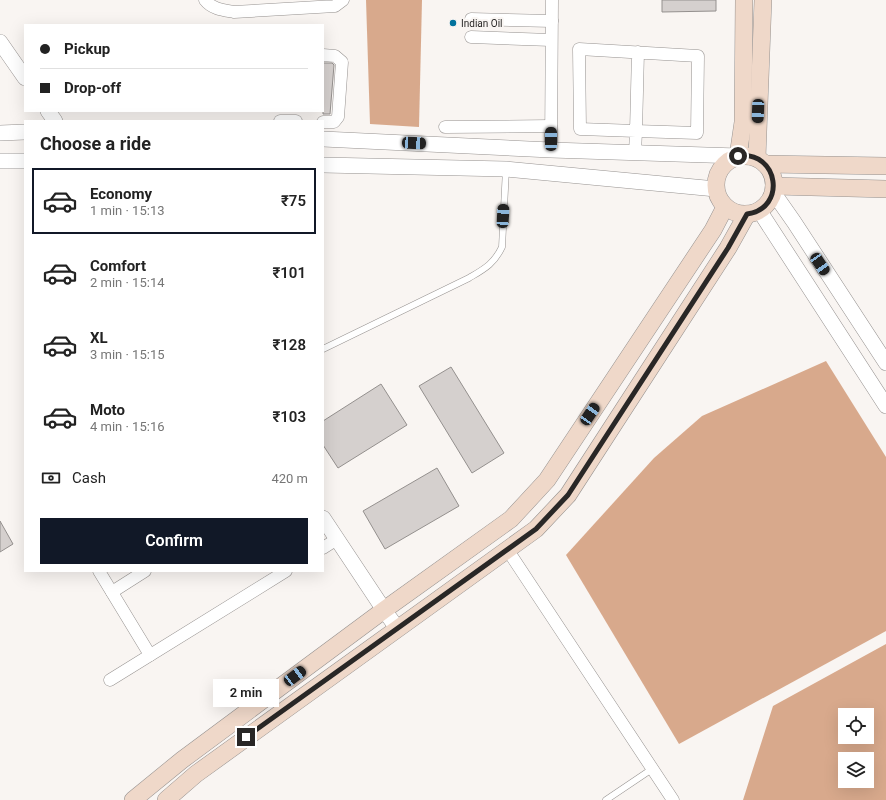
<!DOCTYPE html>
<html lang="en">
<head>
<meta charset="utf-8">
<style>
	body { margin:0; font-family:Roboto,sans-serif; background:#f6f6f6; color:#222; height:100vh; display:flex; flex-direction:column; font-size:15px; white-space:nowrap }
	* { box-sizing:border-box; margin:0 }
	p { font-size:13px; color:#767676 }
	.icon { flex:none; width:22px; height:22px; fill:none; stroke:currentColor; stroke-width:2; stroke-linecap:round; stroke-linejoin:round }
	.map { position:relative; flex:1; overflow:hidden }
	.drawer { position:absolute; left:24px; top:120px; width:300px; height:452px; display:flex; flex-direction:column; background:#fff; border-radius:0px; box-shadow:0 4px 16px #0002 }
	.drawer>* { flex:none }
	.banner { position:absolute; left:24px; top:24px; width:300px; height:88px; border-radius:0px; box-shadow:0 4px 16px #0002; display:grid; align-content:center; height:88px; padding:0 16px; background:#fff }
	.buttons { position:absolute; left:838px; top:708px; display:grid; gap:8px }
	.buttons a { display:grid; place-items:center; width:36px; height:36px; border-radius:0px; background:#fff; box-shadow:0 4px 16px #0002; font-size:20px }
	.end { position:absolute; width:18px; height:18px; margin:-9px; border:5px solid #292726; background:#fff; box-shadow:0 0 0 2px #fff }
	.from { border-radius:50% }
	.bubble { position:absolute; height:28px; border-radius:0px; background:#fff; box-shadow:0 4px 16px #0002; font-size:13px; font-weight:600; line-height:28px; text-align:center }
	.car { position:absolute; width:12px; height:24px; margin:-12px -6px; border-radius:5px; box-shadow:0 0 3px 1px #0007; background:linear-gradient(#222 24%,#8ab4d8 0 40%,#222 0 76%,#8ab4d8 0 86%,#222 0) }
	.banner b { display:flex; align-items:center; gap:14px; height:38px; font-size:15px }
	.banner b+b { border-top:1px solid #e0e0e0 }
	.banner i { width:10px; height:10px; background:#222 }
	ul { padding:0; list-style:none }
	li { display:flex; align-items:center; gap:12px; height:66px; margin:0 8px 6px; padding:0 8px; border:2px solid transparent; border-radius:0px }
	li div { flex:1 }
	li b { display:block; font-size:15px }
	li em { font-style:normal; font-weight:600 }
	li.current { border-color:#111827 }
	li>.icon { width:36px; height:36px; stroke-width:1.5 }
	h2 { padding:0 16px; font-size:18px; line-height:48px }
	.pay { display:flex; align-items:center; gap:10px; height:44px; padding:0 16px; font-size:15px }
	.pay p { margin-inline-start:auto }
	.cta { display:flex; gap:8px; margin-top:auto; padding:8px 16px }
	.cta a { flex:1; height:46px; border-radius:0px; background:#111827; color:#fff; font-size:16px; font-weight:600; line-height:46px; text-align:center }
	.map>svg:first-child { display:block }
	.forest { fill:#d8a98c; fill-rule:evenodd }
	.building { fill:#d5d0ce; stroke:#94908e }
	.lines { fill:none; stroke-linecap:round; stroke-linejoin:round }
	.service-casing { stroke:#969290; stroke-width:7 }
	.minor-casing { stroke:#969290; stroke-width:13 }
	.tertiary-casing { stroke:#969290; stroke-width:16 }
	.secondary-casing { stroke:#969290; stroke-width:18 }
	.service { stroke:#fff; stroke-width:6 }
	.minor { stroke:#fff; stroke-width:12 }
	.tertiary { stroke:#fff; stroke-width:15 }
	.secondary { stroke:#efd8c9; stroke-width:17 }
	.route { stroke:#292726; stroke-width:5 }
	.poi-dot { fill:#03729d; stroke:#f9f5f2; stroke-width:1.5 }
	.labels { text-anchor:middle; stroke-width:4; stroke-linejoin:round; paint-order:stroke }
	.poi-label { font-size:10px; fill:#292726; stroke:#f9f5f2; text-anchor:start }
</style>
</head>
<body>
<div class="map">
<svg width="886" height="800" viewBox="0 0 886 800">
	<rect width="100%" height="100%" fill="#f9f5f2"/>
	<!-- forest -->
	<g class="forest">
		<path d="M366,0H422L419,127L370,124Z"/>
		<path d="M826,361L886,457V631L679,744L566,555L654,458L702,416Z"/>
		<path d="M886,644V800H743L773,706ZM845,715H867V737H845ZM845,759H867V781H845Z"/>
	</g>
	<!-- building -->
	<g class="building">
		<path d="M662,0H716V11L662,12Z"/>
		<path d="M323,63H332L334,65L330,114H323Z"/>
		<path d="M451,367L504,453L472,473L419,386Z"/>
		<path d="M381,384L407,425L338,468L323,445V421Z"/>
		<path d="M437,468L459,506L385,549L363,511Z"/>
		<path d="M0,521L13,544L0,552Z"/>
	</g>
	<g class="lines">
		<defs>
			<g id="service">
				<path d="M323,349L469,278C484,269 494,264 502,247L506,169"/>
				<path d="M606,800L652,769"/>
			</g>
			<g id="minor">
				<path d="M205,0C212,9 223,10 234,12L335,6L343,0"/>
				<path d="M471,19L552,21"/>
				<path d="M471,37L551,40"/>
				<path d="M323,55L335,56L342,62L338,117L334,122H323"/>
				<path d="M280,121H296"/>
				<path d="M445,127L551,126"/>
				<path d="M551,150L552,0"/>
				<path d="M635,153L636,131L580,129L579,49L698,56L697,133L636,131L638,52"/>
				<path d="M323,548L337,539"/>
				<path d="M507,549L673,800"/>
				<path d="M99,571L150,655"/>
				<path d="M112,592L145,571"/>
				<path d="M110,680L286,571"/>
			</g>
			<g id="tertiary">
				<path d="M0,42L25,78"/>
				<path d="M48,111L55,121"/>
				<path d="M0,133L25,132"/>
				<path d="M323,139L551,150L738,156"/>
				<path d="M0,161H25"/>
				<path d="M323,165L506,169L716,189"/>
				<path d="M773,192L794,222L886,363"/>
				<path d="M759,210L886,406"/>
				<path d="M323,518L384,610L397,628"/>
			</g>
			<g id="secondary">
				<circle cx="745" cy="185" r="29"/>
				<path d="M738,156L743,122L744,0"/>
				<path d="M757,158L763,0"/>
				<path d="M765,164L886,166"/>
				<path d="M774,186L886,189"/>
				<path d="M133,800L182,760L384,610L511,519L547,480L713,230L725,207"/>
				<path d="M166,800L196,774L536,529L568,495L728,248L747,214"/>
			</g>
		</defs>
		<!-- service casing -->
		<use href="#service" class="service-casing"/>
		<!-- minor casing -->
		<use href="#minor" class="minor-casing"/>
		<!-- tertiary casing -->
		<use href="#tertiary" class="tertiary-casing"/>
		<!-- secondary casing -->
		<use href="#secondary" class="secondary-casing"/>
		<!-- service -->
		<use href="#service" class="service"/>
		<!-- minor -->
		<use href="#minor" class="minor"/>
		<!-- tertiary -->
		<use href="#tertiary" class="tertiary"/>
		<!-- secondary -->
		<use href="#secondary" class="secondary"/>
	</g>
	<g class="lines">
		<!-- route -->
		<path class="route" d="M246,737L536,529L568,495L728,248L747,214C787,209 779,150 738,156"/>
	</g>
	<!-- markers -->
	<circle class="poi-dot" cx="453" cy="23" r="4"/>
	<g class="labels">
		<!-- poi labels -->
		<g class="poi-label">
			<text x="461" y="27">Indian Oil</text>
		</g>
	</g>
</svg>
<div class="buttons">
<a><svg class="icon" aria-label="locate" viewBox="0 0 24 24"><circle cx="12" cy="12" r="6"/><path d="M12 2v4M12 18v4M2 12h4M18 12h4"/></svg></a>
<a><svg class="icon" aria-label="layers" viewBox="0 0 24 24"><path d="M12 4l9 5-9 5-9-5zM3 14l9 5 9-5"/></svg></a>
</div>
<i class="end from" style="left:738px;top:156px"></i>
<i class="end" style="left:246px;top:737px"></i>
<div class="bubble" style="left:213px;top:679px;width:66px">2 min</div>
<i class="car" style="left:758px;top:111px;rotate:182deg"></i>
<i class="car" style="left:551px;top:139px;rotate:0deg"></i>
<i class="car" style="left:414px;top:143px;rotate:93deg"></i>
<i class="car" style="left:503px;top:216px;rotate:3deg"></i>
<i class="car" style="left:820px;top:264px;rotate:146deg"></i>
<i class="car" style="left:590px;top:414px;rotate:34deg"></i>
<i class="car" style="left:295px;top:676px;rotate:53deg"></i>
<div class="banner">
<b><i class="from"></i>Pickup</b>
<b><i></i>Drop-off</b>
</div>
<section class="drawer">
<h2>Choose a ride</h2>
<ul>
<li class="current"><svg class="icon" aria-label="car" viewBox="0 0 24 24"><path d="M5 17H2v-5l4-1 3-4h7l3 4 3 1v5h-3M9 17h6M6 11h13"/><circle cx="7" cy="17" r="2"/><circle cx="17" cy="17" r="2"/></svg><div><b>Economy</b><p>1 min · 15:13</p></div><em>₹75</em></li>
<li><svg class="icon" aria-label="car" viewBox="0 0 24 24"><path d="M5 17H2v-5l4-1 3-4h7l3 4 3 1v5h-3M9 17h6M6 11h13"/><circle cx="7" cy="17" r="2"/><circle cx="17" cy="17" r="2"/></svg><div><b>Comfort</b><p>2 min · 15:14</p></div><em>₹101</em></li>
<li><svg class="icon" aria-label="car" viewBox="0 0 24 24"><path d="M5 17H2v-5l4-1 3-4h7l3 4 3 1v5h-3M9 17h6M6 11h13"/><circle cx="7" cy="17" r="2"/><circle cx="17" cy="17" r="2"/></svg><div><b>XL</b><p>3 min · 15:15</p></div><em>₹128</em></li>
<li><svg class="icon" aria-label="car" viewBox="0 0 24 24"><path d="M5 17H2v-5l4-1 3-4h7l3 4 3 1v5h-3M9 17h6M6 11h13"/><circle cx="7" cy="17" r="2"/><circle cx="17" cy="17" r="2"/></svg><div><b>Moto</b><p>4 min · 15:16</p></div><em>₹103</em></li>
</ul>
<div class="pay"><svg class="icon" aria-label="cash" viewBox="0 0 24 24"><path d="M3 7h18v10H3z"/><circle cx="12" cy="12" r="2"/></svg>Cash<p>420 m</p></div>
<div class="cta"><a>Confirm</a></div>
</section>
</div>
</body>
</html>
